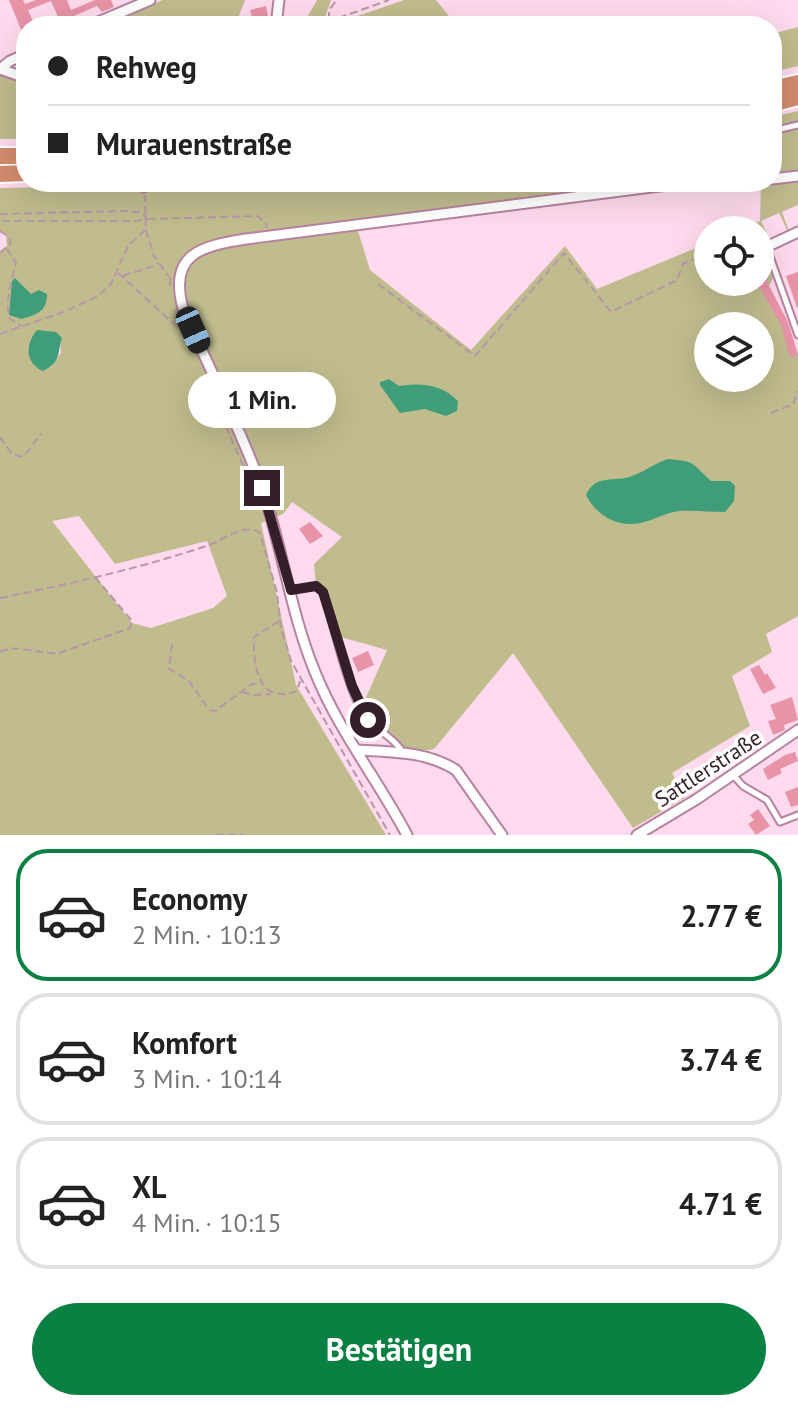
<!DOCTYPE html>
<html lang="de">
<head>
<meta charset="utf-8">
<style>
	body { margin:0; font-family:"PT Sans",sans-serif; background:#f2f2f2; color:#222; height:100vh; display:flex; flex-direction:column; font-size:30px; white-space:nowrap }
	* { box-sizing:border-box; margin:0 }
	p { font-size:26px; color:#767676 }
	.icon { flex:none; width:44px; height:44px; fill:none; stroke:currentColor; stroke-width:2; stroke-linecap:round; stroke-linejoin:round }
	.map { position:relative; height:835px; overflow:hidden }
	.drawer { display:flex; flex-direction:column; background:#fff; flex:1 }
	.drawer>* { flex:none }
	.banner { position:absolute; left:16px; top:16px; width:766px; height:176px; border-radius:32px; box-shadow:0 8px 32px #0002; display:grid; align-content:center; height:176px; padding:0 32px; background:#fff }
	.tools { position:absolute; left:694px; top:216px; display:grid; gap:16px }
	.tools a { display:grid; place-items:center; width:80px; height:80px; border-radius:50%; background:#fff; box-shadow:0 8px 32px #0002; font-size:40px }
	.end { position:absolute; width:36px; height:36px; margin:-18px; border:10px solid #331e2a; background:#fff; box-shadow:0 0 0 4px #fff }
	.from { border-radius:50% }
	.bubble { position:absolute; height:56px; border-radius:28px; background:#fff; box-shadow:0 8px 32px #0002; font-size:26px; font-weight:800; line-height:56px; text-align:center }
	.car { position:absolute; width:24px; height:48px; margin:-24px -12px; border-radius:10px; box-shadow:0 0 6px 2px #0007; background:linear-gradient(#222 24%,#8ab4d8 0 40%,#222 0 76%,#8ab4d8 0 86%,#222 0) }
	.banner b { display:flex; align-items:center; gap:28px; height:76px; font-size:30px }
	.banner b+b { border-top:2px solid #e0e0e0 }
	.banner i { width:20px; height:20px; background:#222 }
	ul { padding:14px 0 0; list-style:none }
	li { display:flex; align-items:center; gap:24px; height:132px; margin:0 16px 12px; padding:0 16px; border:4px solid #e0e0e0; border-radius:32px }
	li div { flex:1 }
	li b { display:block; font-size:30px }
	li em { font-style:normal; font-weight:800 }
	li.on { border-color:#0b8043 }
	li>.icon { width:72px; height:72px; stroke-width:1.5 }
	.button { display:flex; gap:16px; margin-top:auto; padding:16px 32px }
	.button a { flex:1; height:92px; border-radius:48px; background:#0b8043; color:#fff; font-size:32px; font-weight:800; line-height:92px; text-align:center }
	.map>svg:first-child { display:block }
	.green { fill:#c0bc8e; fill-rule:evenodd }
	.water { fill:#409d79 }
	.building { fill:#e893a7 }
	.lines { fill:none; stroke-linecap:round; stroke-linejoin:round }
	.service-casing { stroke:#b782a0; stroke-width:9 }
	.minor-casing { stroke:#b782a0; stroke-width:13 }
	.motorway-casing { stroke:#fff; stroke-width:20 }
	.path { stroke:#b597a7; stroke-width:2; stroke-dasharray:8 4; stroke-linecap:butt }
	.service { stroke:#fff; stroke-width:5 }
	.minor { stroke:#fff; stroke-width:9 }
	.motorway { stroke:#d38c6d; stroke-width:16 }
	.route { stroke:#331e2a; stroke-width:10 }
	.labels { text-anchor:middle; stroke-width:7; stroke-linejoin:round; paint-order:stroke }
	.street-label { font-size:22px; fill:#331e2a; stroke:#fff }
</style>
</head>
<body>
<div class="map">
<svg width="798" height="835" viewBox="0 0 798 835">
	<rect width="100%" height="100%" fill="#fddaed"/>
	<!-- green -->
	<g class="green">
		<path d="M163,0H245L235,26H119L120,17Z"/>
		<path d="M317,0H331L322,26H302Z"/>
		<path d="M404,0H436L457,26H329Z"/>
		<path d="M798,27V66L772,72V34Z"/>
		<path d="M4,75L26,83V139H0V76Z"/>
		<path d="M798,111V205L782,212L789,231L798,228L767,247L760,237V230H738L760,221L761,182H772V117ZM779,213L788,232L770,240L761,221Z"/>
		<path d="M349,182H703L358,231L370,270L471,350L565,246L597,289L708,243V282H760V264L766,261L773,278L769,286L788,323L798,355V616L766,634L772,652L732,676L750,726L672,773L686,797L633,828L513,653L434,749C401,757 380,730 361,709L387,650L337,636L323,592L316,586L314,564L342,537L292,502L283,514L261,523L296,685L386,835H0V251L7,246L6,235L0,232V188ZM708,326H760V378H708ZM30,338L60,340L61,353L51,367ZM79,516L115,564L207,541L227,596L213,608L151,628L132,623L52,521Z"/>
	</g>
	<!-- water -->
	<g class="water">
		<path d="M15,278L31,294L39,290L47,294C47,312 36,315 21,319L9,315L12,281Z"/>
		<path d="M37,330L56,332L62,338C57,352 62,362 43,371C25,363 25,344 37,330Z"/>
		<path d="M389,379L399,386C421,382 443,385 458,401L457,411L446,416L425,409L400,413L380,385V382Z"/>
		<path d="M668,459C697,462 690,462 711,481H730L735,486L734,501L725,512C710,512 695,510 680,511C666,512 657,519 644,522C620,529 597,517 586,495C596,473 614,483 632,476C644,472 655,463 668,459Z"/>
	</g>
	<!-- building -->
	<g class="building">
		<path d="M9,0H23L25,4L36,0H67L71,10L95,0H111L114,7L102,12L97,6L74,16L77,24L72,26H62L61,22L53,26H36L58,17L51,1L28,10L35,26H26V42Z"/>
		<path d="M266,6L269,21L254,24L250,10Z"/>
		<path d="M760,266L767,269L769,277L767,282L788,322L798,355L790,357L781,325L760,288L745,287V282H760Z"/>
		<path d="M798,272V307L797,308L786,276Z"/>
		<path d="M310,522L323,536L310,544L299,529Z"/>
		<path d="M368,651L374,665L358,672L352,658Z"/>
		<path d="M759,665L765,675L767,673L776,688L763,694L750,669Z"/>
		<path d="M792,697L798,720L784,725L785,730L773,735L768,721L776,719L770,705Z"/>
		<path d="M755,734L759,745L739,752L738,744L742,739Z"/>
		<path d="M795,752L798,761L780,769L782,773L768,780L763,769L785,755Z"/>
		<path d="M715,757L721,771L711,776L704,762Z"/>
		<path d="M798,787V805L791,807L785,792Z"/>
		<path d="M758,809L770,826L756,835L748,824L754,820L750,815Z"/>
	</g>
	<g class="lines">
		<defs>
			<g id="service">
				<path d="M772,131L798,125"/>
				<path d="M767,248L798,335"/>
				<path d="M291,590L316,586L323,592C334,625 346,686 363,713C373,729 396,738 403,753"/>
				<path d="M733,775L743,786L767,800L780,822L798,815"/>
			</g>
			<g id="minor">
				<path d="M89,26L150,0"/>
				<path d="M276,26L279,0"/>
				<path d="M0,69L10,61L26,54"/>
				<path d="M0,69L26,78"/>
				<path d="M772,179L798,176"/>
				<path d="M142,183L144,187"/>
				<path d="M760,250L798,232"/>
				<path d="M358,750C392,752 426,751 456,770L502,835"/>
				<path d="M407,835C378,780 338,730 315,672C291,614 283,551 263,491C241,429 209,369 183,308C168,254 201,246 246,239L691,182"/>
				<path d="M637,835L697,799L798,730"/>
			</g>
			<g id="motorway">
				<path d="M772,89L798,83"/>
				<path d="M772,104L798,97"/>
				<path d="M0,156H26"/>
				<path d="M0,174L26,173"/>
			</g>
		</defs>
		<!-- service casing -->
		<use href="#service" class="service-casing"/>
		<!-- minor casing -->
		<use href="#minor" class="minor-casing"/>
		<!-- motorway casing -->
		<use href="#motorway" class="motorway-casing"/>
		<!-- path -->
		<g class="path">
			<path d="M329,20V10L337,0"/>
			<path d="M316,26L389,0"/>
			<path d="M0,214L125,211L142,212L147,219L135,221H0"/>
			<path d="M148,219L257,216L266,223L267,228"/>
			<path d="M146,230L154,256L169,277"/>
			<path d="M0,231L8,236L11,243L0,253"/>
			<path d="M7,249L16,263C12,281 5,299 9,318L21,326"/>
			<path d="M118,273L184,333"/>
			<path d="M123,276C135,270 147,271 158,263"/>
			<path d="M170,278V287"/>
			<path d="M378,284L475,356L564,253L611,312L677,280L683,264L708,253"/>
			<path d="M0,334L66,311L98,296L111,284L128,246L146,229L145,195"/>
			<path d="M211,393L249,479"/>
			<path d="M771,413L793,404L798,391"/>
			<path d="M0,437L12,454L23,457L42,433"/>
			<path d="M0,598C66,585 145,567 209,545C224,540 244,522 260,533L277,593L281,628L291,661L390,835"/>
			<path d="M279,621L254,637C253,665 258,706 297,691L300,681"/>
			<path d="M172,644L169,669L189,681L209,710L215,711L252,684L263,683"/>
			<path d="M0,652C17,643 40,655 59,653L130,628L132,621L95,577"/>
			<path d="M242,692L252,695L271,694"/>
			<path d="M216,835H244"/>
		</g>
		<!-- service -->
		<use href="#service" class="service"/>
		<!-- minor -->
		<use href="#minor" class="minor"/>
		<!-- motorway -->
		<use href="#motorway" class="motorway"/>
	</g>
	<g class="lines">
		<!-- route -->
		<path class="route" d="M262,488L291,590L316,586L323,592L352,686L368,720"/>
	</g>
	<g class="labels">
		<!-- street labels -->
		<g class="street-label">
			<text transform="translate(708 768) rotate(-33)" y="8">Sattlerstraße</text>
		</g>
	</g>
</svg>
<div class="tools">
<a><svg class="icon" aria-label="locate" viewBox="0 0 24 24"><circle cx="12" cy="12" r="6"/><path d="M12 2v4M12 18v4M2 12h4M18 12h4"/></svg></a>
<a><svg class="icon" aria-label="layers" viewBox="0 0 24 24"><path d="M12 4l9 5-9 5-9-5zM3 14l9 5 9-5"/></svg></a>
</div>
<i class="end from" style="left:368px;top:720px"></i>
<i class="end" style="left:262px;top:488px"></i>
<div class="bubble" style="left:188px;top:372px;width:148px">1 Min.</div>
<i class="car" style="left:193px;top:330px;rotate:156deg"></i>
<div class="banner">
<b><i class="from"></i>Rehweg</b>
<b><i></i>Murauenstraße</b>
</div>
</div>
<section class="drawer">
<ul>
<li class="on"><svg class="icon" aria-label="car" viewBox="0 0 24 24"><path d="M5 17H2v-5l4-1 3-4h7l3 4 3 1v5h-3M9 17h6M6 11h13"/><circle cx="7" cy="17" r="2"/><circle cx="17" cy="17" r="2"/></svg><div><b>Economy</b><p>2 Min. · 10:13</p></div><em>2.77 €</em></li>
<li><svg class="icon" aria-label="car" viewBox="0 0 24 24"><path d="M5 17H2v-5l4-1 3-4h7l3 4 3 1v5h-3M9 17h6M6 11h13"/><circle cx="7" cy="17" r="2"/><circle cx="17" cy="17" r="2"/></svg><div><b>Komfort</b><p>3 Min. · 10:14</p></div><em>3.74 €</em></li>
<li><svg class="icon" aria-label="car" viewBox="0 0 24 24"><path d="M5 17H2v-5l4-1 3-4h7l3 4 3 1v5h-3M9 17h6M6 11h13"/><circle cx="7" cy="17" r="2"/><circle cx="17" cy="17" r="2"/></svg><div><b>XL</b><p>4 Min. · 10:15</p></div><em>4.71 €</em></li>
</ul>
<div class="button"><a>Bestätigen</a></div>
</section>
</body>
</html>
